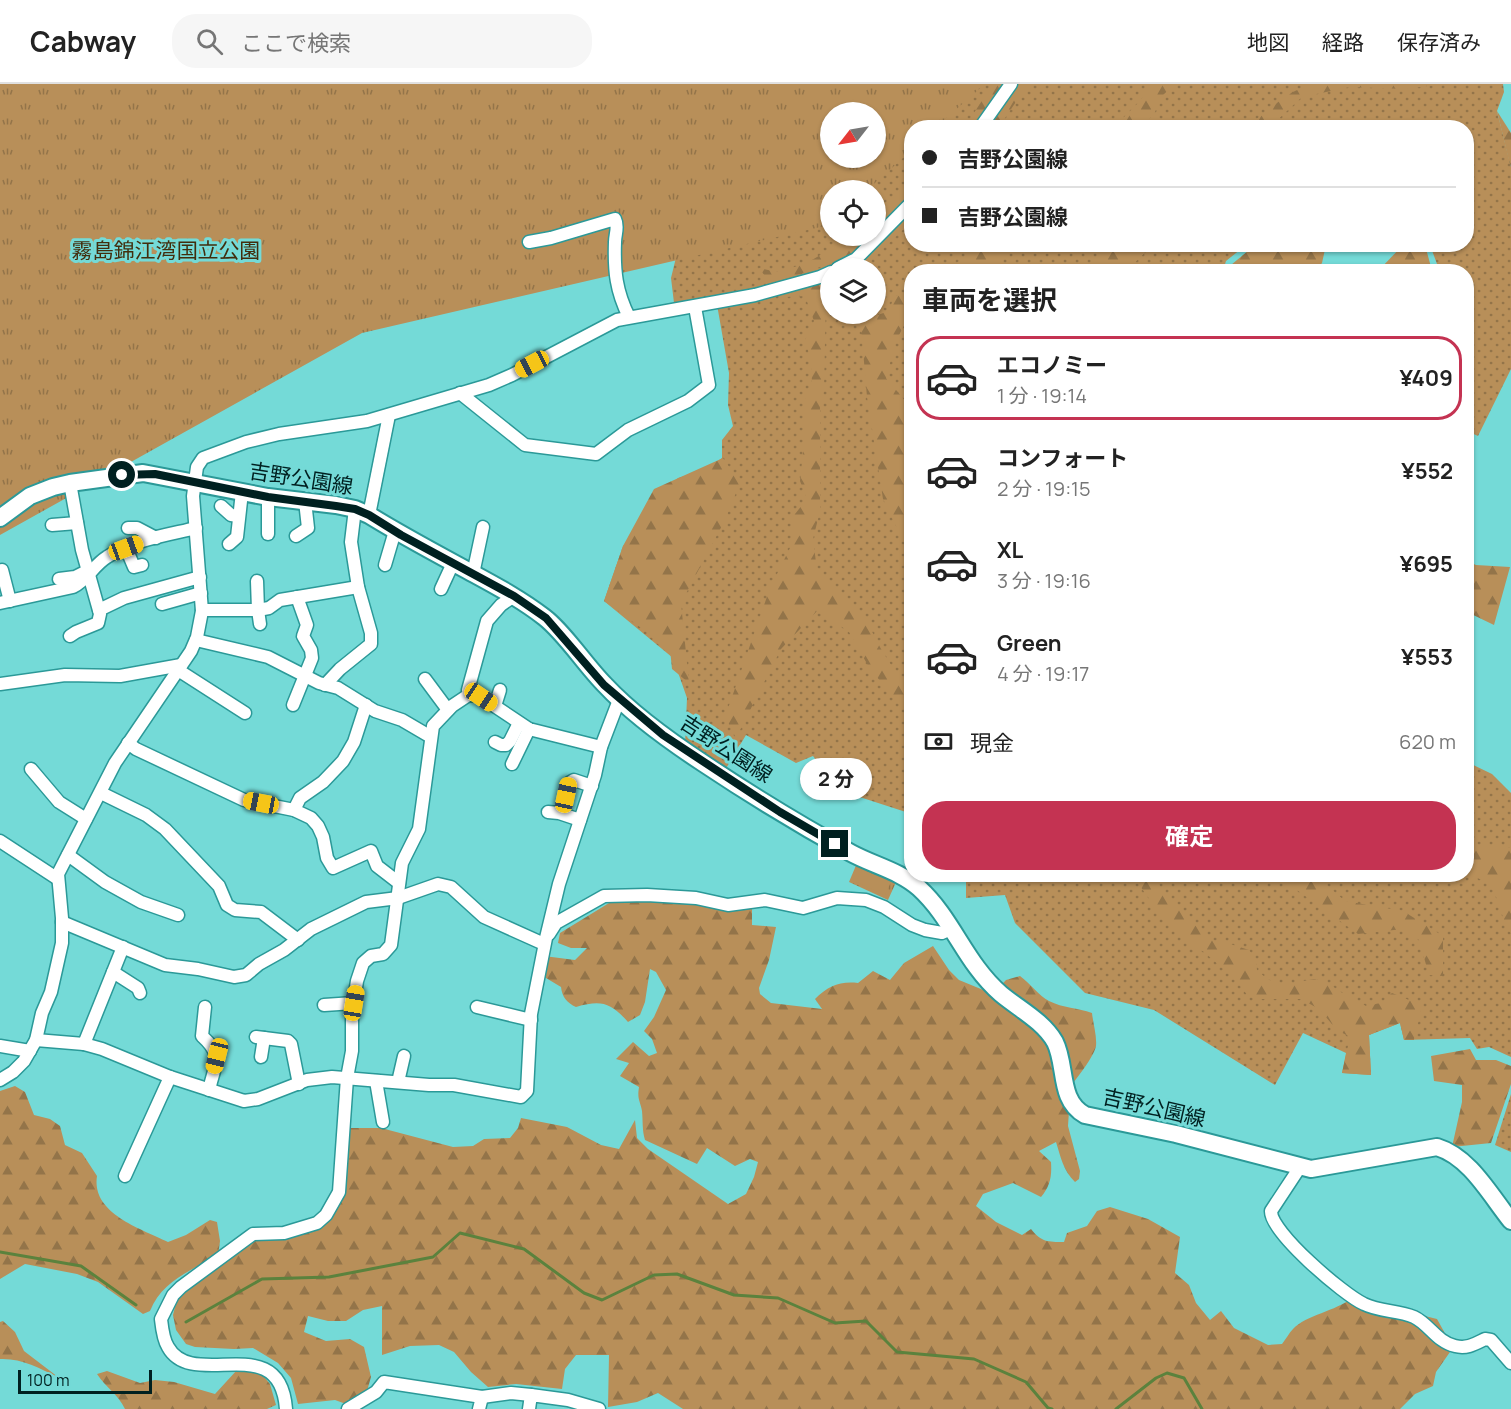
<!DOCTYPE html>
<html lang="ja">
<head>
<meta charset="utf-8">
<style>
	body { margin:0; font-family:Manrope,"Noto Sans JP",sans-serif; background:#f6f6f6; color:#222; height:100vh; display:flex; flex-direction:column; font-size:22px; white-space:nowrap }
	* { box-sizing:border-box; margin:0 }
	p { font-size:20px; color:#767676 }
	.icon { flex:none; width:33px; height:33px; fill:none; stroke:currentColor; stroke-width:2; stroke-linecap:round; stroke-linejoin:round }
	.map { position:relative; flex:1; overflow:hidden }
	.details { position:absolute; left:904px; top:180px; width:570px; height:618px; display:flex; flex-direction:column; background:#fff; border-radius:24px; box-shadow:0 2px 4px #0004 }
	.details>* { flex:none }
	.top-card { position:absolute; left:904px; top:36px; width:570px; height:132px; border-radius:24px; box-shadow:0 2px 4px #0004; display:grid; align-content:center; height:132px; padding:0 18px; background:#fff }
	.needle { width:39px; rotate:239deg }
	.buttons { position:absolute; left:820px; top:18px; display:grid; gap:12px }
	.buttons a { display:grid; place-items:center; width:66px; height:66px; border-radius:50%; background:#fff; box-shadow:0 2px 4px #0004; font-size:30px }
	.scale { position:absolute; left:18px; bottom:15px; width:134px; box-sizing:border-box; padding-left:6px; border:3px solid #002020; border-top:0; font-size:16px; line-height:21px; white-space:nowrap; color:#002020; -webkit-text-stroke:4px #74dad7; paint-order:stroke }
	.end { position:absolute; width:27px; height:27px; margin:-14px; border:8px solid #002020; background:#fff; box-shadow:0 0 0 3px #fff }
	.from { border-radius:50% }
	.bubble { position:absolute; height:42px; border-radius:21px; background:#fff; box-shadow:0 2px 4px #0004; font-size:20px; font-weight:700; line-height:42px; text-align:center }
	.car { position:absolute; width:18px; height:36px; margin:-18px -9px; border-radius:8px; box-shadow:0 0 4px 2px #0007; background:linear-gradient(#f5c518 24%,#345 0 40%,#f5c518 0 76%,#345 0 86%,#f5c518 0) }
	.top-card b { display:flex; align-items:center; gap:21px; height:57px; font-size:22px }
	.top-card b+b { border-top:2px solid #e0e0e0 }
	.top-card i { width:15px; height:15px; background:#222 }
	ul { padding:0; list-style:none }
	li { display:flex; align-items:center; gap:18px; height:84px; margin:0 12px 9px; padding:0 6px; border:3px solid transparent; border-radius:24px }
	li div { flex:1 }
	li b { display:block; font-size:22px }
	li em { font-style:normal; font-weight:700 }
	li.on { border-color:#c43352 }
	li>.icon { width:54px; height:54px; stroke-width:1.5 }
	h2 { padding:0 18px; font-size:27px; line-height:72px }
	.pay { display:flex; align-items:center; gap:15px; height:66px; padding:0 18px; font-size:22px }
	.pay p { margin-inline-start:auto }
	.button { display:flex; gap:12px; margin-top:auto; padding:12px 18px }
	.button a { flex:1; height:69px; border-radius:24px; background:#c43352; color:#fff; font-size:24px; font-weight:700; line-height:69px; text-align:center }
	header { display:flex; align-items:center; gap:36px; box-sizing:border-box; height:84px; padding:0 30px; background:#fff; border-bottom:2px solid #e0e0e0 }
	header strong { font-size:28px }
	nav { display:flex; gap:33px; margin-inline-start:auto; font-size:21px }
	.search { width:420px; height:54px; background:#f6f6f6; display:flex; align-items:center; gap:15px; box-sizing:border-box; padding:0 21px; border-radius:24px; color:#767676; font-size:22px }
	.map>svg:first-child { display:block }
	.grass { fill:url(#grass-dots); fill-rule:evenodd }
	.forest { fill:url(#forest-firs) }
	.park { fill:url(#park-tufts); fill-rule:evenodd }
	.pitch { fill:#b88f59 }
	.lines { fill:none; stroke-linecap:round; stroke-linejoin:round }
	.stream { stroke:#5b823d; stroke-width:3 }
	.minor-casing { stroke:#2b9998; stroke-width:15 }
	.major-casing { stroke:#2b9998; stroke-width:20 }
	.minor { stroke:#fff; stroke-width:12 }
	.major { stroke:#fff; stroke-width:16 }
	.route { stroke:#002020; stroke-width:8 }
	.labels { text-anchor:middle; stroke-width:6; stroke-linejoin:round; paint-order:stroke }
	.park-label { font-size:21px; fill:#422d0d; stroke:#74dad7 }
	.street-label { font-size:21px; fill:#002020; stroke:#74dad7 }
</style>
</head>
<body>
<header>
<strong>Cabway</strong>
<div class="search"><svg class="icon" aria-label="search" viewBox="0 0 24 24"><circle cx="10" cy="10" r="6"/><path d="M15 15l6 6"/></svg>ここで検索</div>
<nav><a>地図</a><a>経路</a><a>保存済み</a></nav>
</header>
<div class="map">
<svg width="1511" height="1325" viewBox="0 0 1511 1325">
	<defs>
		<pattern id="grass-dots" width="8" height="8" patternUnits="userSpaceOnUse" patternTransform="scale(1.5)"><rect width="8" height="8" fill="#b88f59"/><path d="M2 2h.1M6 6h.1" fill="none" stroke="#937449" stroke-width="1.8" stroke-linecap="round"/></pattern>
		<pattern id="forest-firs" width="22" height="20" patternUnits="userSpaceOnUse" patternTransform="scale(1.5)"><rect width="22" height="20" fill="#b88f59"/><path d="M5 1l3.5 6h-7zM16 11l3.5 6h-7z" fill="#937449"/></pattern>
		<pattern id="park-tufts" width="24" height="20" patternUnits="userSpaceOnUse" patternTransform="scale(1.5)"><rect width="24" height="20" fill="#b88f59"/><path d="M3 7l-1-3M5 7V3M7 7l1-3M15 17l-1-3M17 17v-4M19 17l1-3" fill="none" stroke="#937449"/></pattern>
	</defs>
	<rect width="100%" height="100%" fill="#74dad7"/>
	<!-- grass -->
	<g class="grass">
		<path d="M766,0H1503L1504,8L1497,27L1511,83V285L1478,352L1467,347V188L1436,187L1437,180L1430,161L1467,160V44H912V160L1246,161L1226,177L1223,187L912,188V730L838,706L813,672L796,679L746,651L725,686L685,660L687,614L673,574L604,517L623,462L650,431L666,405L678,394L705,386L722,374V356L733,342L728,321L729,289L716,215L674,219L671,194L684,141ZM831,28H876V74H831ZM831,106H876V152H831ZM831,184H876V230H831Z"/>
		<path d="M1467,678L1492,690L1511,709V973L1489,963L1477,965L1470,954L1404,956L1400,939L1369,951L1371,991L1342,989L1346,969L1303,949L1275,1001L1154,926L1085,909L1015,839L1005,811L966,814V791L1467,790Z"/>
		<path d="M1511,1010V1068L1495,1061Z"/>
	</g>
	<!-- forest -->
	<g class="forest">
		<path d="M993,0H1006L975,43L964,44Z"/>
		<path d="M1015,0H1028L999,43L984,44Z"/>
		<path d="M1153,0H1175L1163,11L1154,30L1141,43H1114L1138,19Z"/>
		<path d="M1313,0H1442L1406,5L1350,3L1302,13L1270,43H1234C1259,41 1274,17 1295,7C1301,4 1307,2 1313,0Z"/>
		<path d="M1497,27L1511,49V83L1509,77Z"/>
		<path d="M912,94V112L876,148V130Z"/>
		<path d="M912,122V137L863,184H845Z"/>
		<path d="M852,152H873L852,172L771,200L759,184L778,188L807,179Z"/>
		<path d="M984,160L1021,161L986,187H943L976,167Z"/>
		<path d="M1111,161V160L1153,161L1126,187H1084Z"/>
		<path d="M1255,161V160L1326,161L1322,179L1316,187H1229L1231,181Z"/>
		<path d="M1403,161H1425L1431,183V187H1378Z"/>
		<path d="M831,191V205L826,209L824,305L820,323V427L813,455L817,486L866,536L881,565L912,614V621L905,626L870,585L849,548L818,526L781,565L736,654L725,633L770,504L793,458L791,435L807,415L800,397L805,349V315L812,301L811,276L805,256L814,237L805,212L785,213V207Z"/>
		<path d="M912,210V226L896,257L886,294L912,325V475L883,415L867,313L860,231L871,230L875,232L889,227L894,212Z"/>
		<path d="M723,374L740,399L725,436L681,519L689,599L672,585L670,565L604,517L623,462L654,405Z"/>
		<path d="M1467,477L1476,481L1510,483L1494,541L1467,528Z"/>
		<path d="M1467,760L1511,764V849L1507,845L1492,801L1467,789Z"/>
		<path d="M1132,791H1151L1176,822L1210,856L1224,858L1249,866L1256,876L1257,886L1267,895L1283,901L1314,895L1327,898L1339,907L1366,922L1381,919L1392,909L1421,921C1422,934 1415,943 1414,956H1404L1400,939L1369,951L1371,991L1342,989L1350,953L1337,946L1319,925L1301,915H1257L1248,912L1235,895L1204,868L1186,858L1175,842L1153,820Z"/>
		<path d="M1276,791H1315L1345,817L1403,827L1443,852V892L1429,891L1419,856L1403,845L1358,850Z"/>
		<path d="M649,814L740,825H752V841L776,843L769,876L759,904L760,910L771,919L822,925L815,915C828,902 840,897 858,899L873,887L890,896L904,879L933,862L949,886L959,896L993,910L1006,896L1020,892C1030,899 1039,912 1049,917C1063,924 1078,924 1092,929C1093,939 1097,952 1096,962C1093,976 1071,1000 1063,1014L1069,1027L1068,1042L1080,1087L1079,1095L1075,1098C1063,1086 1061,1074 1056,1058L1039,1067L1051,1078C1052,1093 1050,1102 1041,1113L1013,1099L983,1110L976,1122L996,1138L1022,1151L1031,1145C1041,1158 1048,1158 1064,1158L1067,1149L1087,1142L1097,1127L1110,1123L1148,1135L1180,1153L1175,1189L1189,1201L1196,1219L1210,1236L1221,1227L1234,1244L1268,1261L1282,1260C1286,1255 1289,1249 1293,1245C1306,1231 1336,1227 1352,1214L1437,1235L1447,1253L1450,1268L1436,1288L1433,1302L1415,1310L1400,1325H683L658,1309L637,1318L608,1323L609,1271H576L565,1285L562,1305L516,1300L488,1303L471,1288L454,1268L439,1261L410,1262L382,1271V1222L363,1226L346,1237H328L308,1232L304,1248L326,1257L350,1255L364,1263L371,1293L367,1307L346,1320L335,1316L298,1320L291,1294L278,1279L253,1264L234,1265L195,1263L186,1260L176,1246L173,1231L177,1215L193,1201L244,1161L263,1152L310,1148L335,1129L344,1110L349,1044H381L453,1063L473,1062L484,1055L510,1054L518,1044L521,1034L567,1043L601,1061L619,1065L635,1036L637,1054L648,1065L728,1120L746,1110L754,1093L758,1078L750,1075L735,1082L707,1064L697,1080L645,1056C642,1046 643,1037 642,1027C640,1016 637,1016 639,1003L620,992L629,979L616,975L633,958L649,972L657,969L652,955L644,947L654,933L666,906L656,888L650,885L645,918L640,931L628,938C610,918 601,916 576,923C567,919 562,913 561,903L541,891L544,872L575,876L587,864H571L558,859L560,849L614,816Z"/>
		<path d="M1470,965L1476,976H1496L1511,982V1000L1491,1059L1452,1063L1462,1018V1001L1434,997L1431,972Z"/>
		<path d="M15,1002L25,1008L34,1031L50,1035L60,1042L65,1061L82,1069L97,1092C91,1130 142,1145 168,1158L186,1151L210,1136L217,1138L220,1157L218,1172C191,1186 162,1197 150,1227L143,1230L98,1198L77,1190L25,1180L0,1195V1007Z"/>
		<path d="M3,1237L15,1248L24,1267L58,1293C39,1284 21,1274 0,1275V1238Z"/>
		<path d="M237,1286L260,1288L270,1300L276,1321L267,1325H125C118,1310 105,1303 97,1290L107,1287L140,1299L155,1296L174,1298L215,1310Z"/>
	</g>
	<!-- park -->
	<g class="park">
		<path d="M0,0H985L936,43L912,44V66L867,106H831V139L829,141L362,249L0,451ZM831,28H876V74H831Z"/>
		<path d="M857,779L897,796L888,816L849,798Z"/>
	</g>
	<!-- pitch -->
	<path class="pitch" d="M862,785L891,798L885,811L856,798Z"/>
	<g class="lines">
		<!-- stream -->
		<g class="stream">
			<path d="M0,1168L81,1182L136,1221"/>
			<path d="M186,1238L262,1195L329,1193L433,1173L460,1149L524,1165L584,1209L602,1216L654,1191L677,1190L734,1211L778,1214L835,1239L866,1237L897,1268L974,1275L1026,1298L1048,1324L1052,1325"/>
			<path d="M1116,1325L1156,1294L1167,1289L1184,1294L1202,1325"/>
		</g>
		<defs>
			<g id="minor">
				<path d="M980,44L1011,0"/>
				<path d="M529,158L551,154L615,135C619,143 615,150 615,158C614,187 616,207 629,233"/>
				<path d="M838,184L856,175L912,118"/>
				<path d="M460,309L525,361L596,370L628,346L688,317L709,301L695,223"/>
				<path d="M268,413V450"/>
				<path d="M221,422L231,431L238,432"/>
				<path d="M369,431L389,331"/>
				<path d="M52,441L77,439"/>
				<path d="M128,444H137L156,454"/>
				<path d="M296,452L308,444L305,417"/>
				<path d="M229,460L237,453L242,408"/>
				<path d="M126,464L134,483L142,481"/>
				<path d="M385,481L395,447"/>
				<path d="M2,486L10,517"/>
				<path d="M473,490L483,443"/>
				<path d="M59,495L75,493L87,487"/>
				<path d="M257,497L258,526L260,540"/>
				<path d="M441,505L453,479"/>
				<path d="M0,519L73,503C87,496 94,481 107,473C132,456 167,451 196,444"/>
				<path d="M162,520L201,509"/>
				<path d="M99,526L124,514L200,493"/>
				<path d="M202,526H258L269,524L280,516L358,503"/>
				<path d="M70,552L76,548L98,539L100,530L82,466L70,399"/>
				<path d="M196,556L268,573L319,599L338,604L375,627L402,636L431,653"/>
				<path d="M178,586L245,629"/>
				<path d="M425,595L448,626"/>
				<path d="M0,600L65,591L120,592L181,581"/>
				<path d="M325,601L340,585L371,560V549L358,503L351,458L355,425"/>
				<path d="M469,611L468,606L487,537L501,521L514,512"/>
				<path d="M293,621L312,574L311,566L303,552L307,541L297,513"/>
				<path d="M495,622L500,606"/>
				<path d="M495,658L501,661H506L510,657L519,639"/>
				<path d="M128,659L136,665L244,716L294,726L311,734L318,742L323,753L327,774L333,784L371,767L377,782L399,799"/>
				<path d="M512,680L529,645"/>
				<path d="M31,685L59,718L86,735"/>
				<path d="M101,709L146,731L165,745L219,802L227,821L235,826L261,828L298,856"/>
				<path d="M566,711L569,699L574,696L592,702"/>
				<path d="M294,726L300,714L323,698L343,677L354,658L366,621"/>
				<path d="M548,728L559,729L580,736"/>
				<path d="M0,757L58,795"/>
				<path d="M68,771L105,798L141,818L178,831"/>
				<path d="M62,838L165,881L198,885L234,893L246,891L259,880L284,866L311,845L366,818L398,814L438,800L451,803L484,833L544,860"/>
				<path d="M549,850L556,839L604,812L647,811L696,814L728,821L765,816L803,824L837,814L866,816L884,823L912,841L925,846L942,849L951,845"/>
				<path d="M113,888L138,904L140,909"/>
				<path d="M324,921L354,919"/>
				<path d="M205,923L202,952C224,972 215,979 209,1006"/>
				<path d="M477,923L531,936"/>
				<path d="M256,953L288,957L291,960L299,1000"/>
				<path d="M36,956L84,960L102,965L170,993L244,1017L258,1015L307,996L332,993L429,1001H454L521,1013L527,1007L531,930L546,854L559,800L595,691L601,663L619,616"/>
				<path d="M84,960L123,863"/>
				<path d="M0,962L30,967"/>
				<path d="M261,973L264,954"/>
				<path d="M0,996L13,988L24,977L36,956L42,929L51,908L62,859V834L58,790L115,679L191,567L197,553L202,527L193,412L197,383L203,374L246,358L279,350L367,337L489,301L512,291L617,236L755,211L820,193L831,188"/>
				<path d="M376,997L383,1038"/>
				<path d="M398,998L404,972"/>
				<path d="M1300,1083L1271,1127C1270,1148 1344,1211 1364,1220C1380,1228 1398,1226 1414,1233C1429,1240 1437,1258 1455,1262C1467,1265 1475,1260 1485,1255L1491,1256L1511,1279"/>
				<path d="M125,1092L170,993"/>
				<path d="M482,1313L511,1309L531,1311"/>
				<path d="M286,1325C280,1244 193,1308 168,1263C163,1255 162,1244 161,1235L173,1211L181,1203L253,1150L284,1149L317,1139L326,1131L339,1108L347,994L352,967V929L357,897L363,879L371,872L383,870L391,861L402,779L419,745L433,642L452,622L470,610L481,613L529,645L601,663"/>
				<path d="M348,1325L376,1308L384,1298L482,1313L479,1325"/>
				<path d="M529,1325L531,1311L568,1316L599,1325"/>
			</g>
			<path id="major" d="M0,434L30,412L53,403L70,399L143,389L268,413L336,421L355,425L369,431C403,452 439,471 474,490C498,503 522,516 544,533C565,549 585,581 605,601C633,631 668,656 703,679C751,711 800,741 851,769C873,781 900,787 919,804C953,835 965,879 1001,910C1019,925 1043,937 1055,958C1067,982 1058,1016 1085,1031L1176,1050L1311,1085L1437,1063C1470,1073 1490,1111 1511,1137"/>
		</defs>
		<!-- minor casing -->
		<use href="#minor" class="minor-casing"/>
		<!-- major casing -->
		<use href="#major" class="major-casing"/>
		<!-- minor -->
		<use href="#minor" class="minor"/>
		<!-- major -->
		<use href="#major" class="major"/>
	</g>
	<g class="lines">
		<!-- route -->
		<path class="route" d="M122,391L155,390L268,413L336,422L355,425L369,431L401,451L514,512L546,534L604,601L663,651L780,728L835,760"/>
	</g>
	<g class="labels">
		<!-- park labels -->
		<g class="park-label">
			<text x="166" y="174">霧島錦江湾国立公園</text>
		</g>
		<!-- street labels -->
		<g class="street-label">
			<text transform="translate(301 395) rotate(9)" y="7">吉野公園線</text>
			<text transform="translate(726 665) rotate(33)" y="7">吉野公園線</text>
			<text transform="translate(1154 1024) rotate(13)" y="7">吉野公園線</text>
		</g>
	</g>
</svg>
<div class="buttons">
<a><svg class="needle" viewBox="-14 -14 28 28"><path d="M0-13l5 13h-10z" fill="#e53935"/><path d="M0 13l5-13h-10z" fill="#767676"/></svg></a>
<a><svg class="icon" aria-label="locate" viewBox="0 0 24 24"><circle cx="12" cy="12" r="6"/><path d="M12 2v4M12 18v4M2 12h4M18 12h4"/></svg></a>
<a><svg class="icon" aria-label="layers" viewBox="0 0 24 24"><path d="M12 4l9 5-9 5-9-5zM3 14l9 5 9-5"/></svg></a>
</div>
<div class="scale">100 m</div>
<i class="end from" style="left:122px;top:391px"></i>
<i class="end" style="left:835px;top:760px"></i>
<div class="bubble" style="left:800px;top:674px;width:72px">2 分</div>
<i class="car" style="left:532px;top:280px;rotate:242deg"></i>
<i class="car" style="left:126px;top:464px;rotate:70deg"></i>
<i class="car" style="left:481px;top:613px;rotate:124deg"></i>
<i class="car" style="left:566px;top:711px;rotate:12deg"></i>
<i class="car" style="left:261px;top:719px;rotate:281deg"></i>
<i class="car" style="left:354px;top:919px;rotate:9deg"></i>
<i class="car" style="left:217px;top:972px;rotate:194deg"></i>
<div class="top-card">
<b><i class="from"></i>吉野公園線</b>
<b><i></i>吉野公園線</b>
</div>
<section class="details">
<h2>車両を選択</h2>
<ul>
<li class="on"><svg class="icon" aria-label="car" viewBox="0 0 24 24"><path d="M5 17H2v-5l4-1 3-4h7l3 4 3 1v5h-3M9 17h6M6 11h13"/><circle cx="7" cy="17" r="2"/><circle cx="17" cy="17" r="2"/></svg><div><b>エコノミー</b><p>1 分 · 19:14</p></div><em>¥409</em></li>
<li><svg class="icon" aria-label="car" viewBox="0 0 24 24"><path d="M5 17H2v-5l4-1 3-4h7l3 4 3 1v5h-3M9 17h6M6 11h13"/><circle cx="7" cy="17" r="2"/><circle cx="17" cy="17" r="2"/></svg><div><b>コンフォート</b><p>2 分 · 19:15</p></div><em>¥552</em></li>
<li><svg class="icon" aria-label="car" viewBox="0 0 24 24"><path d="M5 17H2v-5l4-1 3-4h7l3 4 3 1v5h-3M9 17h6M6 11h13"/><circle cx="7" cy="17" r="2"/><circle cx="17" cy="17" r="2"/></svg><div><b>XL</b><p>3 分 · 19:16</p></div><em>¥695</em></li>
<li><svg class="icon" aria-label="car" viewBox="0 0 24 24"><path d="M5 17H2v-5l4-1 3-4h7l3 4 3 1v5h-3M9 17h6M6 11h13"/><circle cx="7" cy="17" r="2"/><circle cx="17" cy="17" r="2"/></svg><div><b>Green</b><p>4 分 · 19:17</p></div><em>¥553</em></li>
</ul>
<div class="pay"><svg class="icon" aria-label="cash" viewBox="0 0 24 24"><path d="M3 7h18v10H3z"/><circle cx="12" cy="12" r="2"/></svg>現金<p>620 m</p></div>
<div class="button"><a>確定</a></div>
</section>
</div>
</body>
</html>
